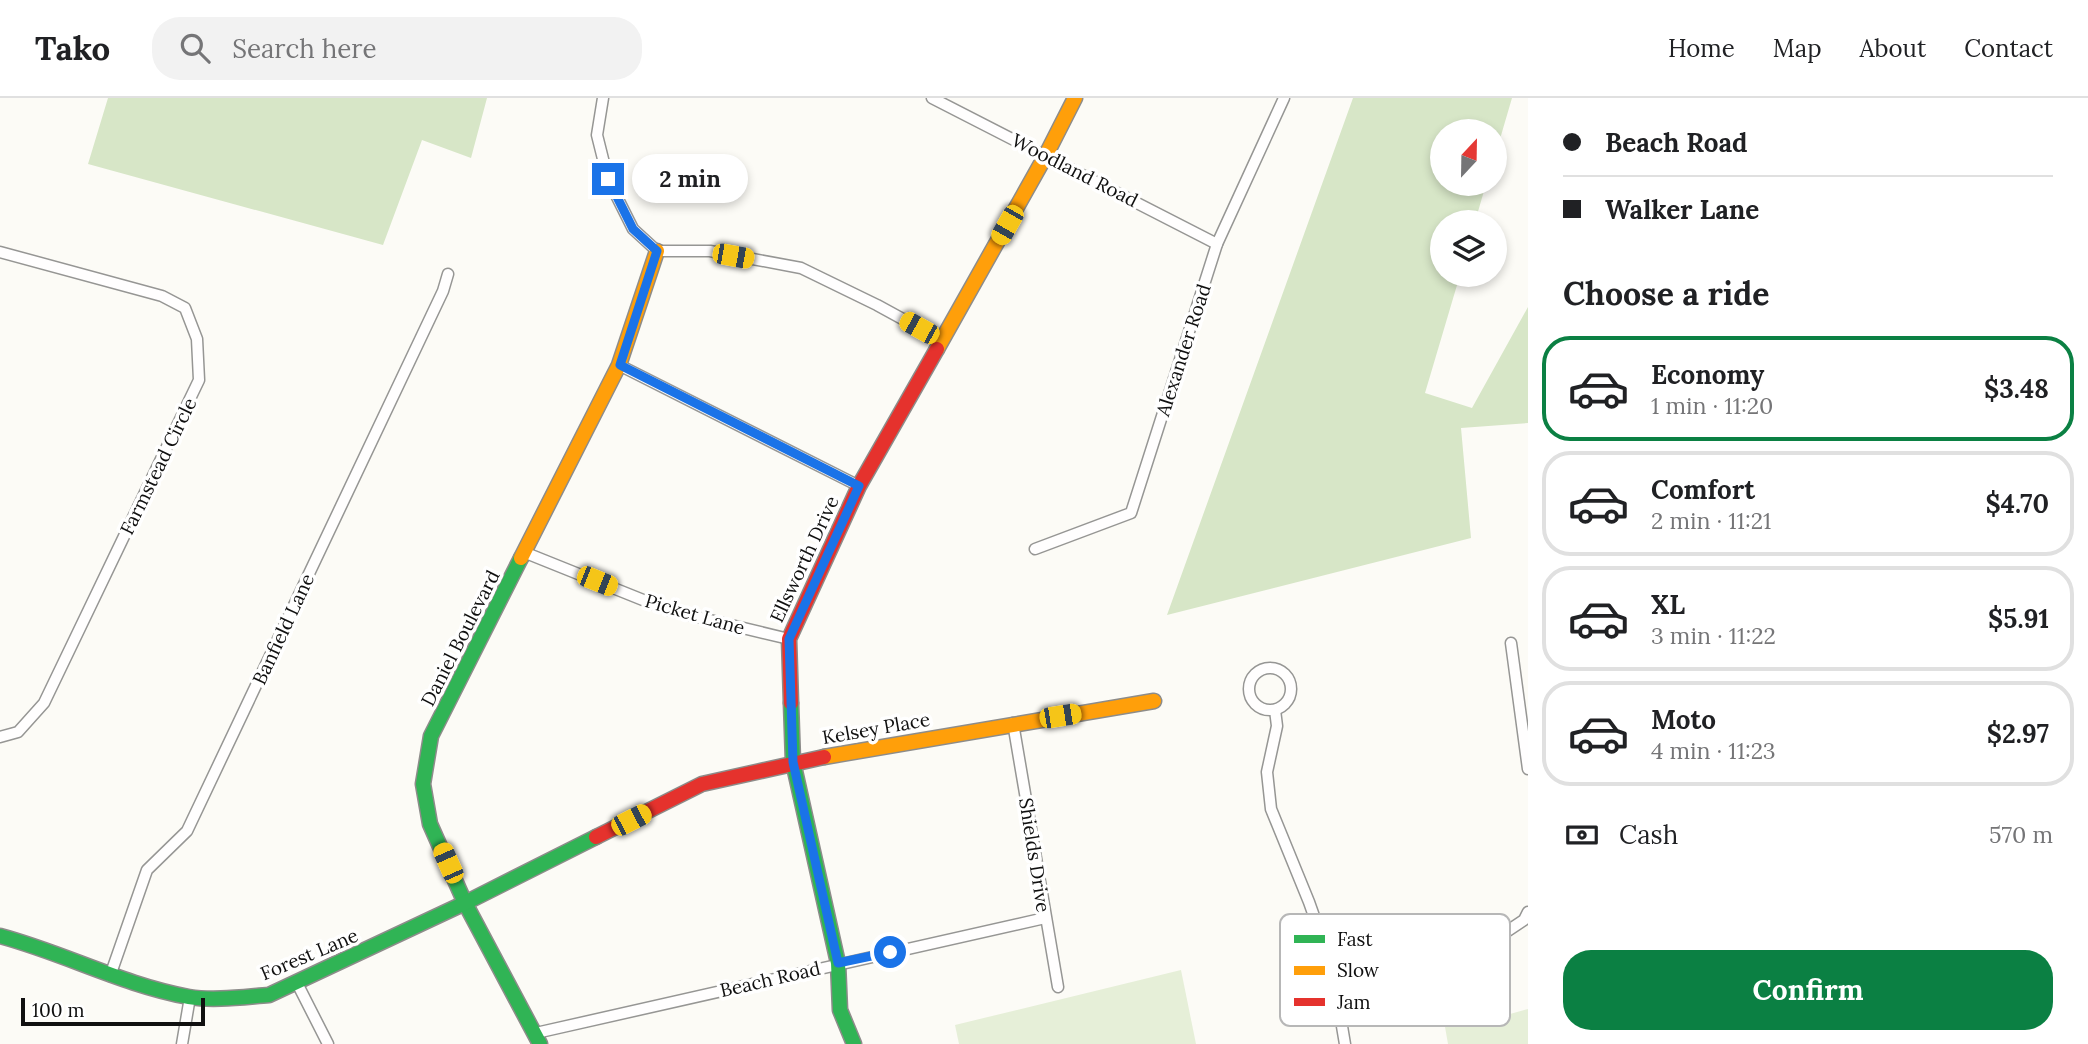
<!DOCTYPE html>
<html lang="en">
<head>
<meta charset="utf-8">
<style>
	body { margin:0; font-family:Lora,serif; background:#f2f2f2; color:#202124; height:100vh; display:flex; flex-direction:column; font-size:26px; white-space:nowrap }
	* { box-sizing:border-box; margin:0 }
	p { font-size:23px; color:#757577 }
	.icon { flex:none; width:38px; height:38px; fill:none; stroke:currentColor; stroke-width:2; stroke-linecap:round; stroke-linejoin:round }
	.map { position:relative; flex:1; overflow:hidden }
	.side { display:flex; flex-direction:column; background:#fff; width:560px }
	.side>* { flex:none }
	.banner { display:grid; align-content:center; height:154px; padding:0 35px; background:#fff }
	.needle { width:46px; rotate:22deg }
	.buttons { position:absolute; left:1430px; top:21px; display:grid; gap:14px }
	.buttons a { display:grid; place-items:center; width:77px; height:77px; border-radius:50%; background:#fff; box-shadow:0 4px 10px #0003; font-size:35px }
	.scale { position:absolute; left:21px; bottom:18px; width:184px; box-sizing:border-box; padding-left:7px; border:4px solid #101010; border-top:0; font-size:19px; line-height:24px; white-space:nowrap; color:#101010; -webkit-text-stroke:5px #fff; paint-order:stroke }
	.end { position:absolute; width:32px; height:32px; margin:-16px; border:9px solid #1a73e8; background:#fff; box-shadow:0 0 0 4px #fff }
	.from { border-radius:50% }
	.bubble { position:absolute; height:49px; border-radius:24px; background:#fff; box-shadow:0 4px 10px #0003; font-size:23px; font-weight:700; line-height:49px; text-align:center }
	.car { position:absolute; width:21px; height:42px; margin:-21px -10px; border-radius:9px; box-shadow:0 0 5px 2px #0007; background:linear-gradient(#f5c518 24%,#345 0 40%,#f5c518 0 76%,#345 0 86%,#f5c518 0) }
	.banner b { display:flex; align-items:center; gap:24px; height:66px; font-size:26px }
	.banner b+b { border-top:2px solid #e0e0e0 }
	.banner i { width:18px; height:18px; background:#202124 }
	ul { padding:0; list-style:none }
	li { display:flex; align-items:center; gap:21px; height:105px; margin:0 14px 10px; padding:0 21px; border:4px solid #e0e0e0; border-radius:28px }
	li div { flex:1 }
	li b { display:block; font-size:26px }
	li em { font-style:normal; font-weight:700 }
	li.on { border-color:#0b8043 }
	li>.icon { width:63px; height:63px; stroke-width:1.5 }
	h2 { padding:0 35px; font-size:32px; line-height:84px }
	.pay { display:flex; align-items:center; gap:18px; height:77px; padding:0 35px; font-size:26px }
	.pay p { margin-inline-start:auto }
	.cta { display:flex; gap:14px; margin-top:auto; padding:14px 35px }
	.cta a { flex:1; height:80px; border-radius:28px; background:#0b8043; color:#fff; font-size:28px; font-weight:700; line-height:80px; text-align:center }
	header { display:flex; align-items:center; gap:42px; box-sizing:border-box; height:98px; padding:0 35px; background:#fff; border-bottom:2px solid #e0e0e0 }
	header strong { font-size:33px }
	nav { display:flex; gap:38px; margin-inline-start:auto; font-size:24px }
	.search { width:490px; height:63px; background:#f2f2f2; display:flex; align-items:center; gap:18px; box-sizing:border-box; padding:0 24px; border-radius:28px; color:#757577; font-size:26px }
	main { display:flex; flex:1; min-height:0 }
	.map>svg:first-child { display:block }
	.green { fill:#e6efd8 }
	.forest { fill:#d7e6c7 }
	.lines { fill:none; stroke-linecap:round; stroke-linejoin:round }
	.street-casing { stroke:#969694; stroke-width:13 }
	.fast-casing { stroke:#8d8c8a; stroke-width:17 }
	.slow-casing { stroke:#8d8c8a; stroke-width:17 }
	.jam-casing { stroke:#8d8c8a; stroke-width:17 }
	.street { stroke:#fffefe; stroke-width:10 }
	.fast { stroke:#30b455; stroke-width:14 }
	.slow { stroke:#ff9f0a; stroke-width:14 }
	.jam { stroke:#e5322d; stroke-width:14 }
	.route { stroke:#1a73e8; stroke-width:9 }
	.labels { text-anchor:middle; stroke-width:7; stroke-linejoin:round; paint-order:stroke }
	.street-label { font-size:19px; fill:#101010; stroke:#fff }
	.key { fill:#fff; stroke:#b7b7b7; stroke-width:2 }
	.key-label { font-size:19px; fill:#101010 }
</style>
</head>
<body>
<header>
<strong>Tako</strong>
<div class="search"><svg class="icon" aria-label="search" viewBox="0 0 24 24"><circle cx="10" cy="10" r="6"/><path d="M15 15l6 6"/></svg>Search here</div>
<nav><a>Home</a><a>Map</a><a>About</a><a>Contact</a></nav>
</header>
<main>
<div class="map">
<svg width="1528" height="946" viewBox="0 0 1528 946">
	<rect width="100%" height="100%" fill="#fcfbf6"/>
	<!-- green -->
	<g class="green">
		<path d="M1483,859L1510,916L1528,911V946H1448L1437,883Z"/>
		<path d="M1181,872L1196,946H959L955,927Z"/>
	</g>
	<!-- forest -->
	<g class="forest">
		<path d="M108,0H487L471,60L422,42L383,147L88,66Z"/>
		<path d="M1353,0H1512L1495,58L1494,33H1442V86H1486L1475,124H1442V177H1460L1425,295L1472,310L1528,209V325L1461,330L1471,440L1167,517Z"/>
	</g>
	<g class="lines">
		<defs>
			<g id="street">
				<path d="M603,0L597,37L608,81L633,131L657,153H710L801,170L877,207L941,242"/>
				<path d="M932,0L1217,146"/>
				<path d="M0,154L162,198L185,210L197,241L199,282L44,605L18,634L0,639"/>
				<path d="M619,267L859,388"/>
				<path d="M1035,451L1131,415L1217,146L1284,0"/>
				<path d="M526,455L668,512L789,541"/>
				<path d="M1511,545L1528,671"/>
				<circle cx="1270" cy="591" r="21"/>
				<path d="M1275,612L1277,628L1267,674L1271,711L1309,804L1332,869L1345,946"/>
				<path d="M1013,625L1058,889"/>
				<path d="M1332,869L1500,838L1524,822L1528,814"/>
				<path d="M110,878L147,772L187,733L443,193L448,176"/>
				<path d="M297,885L328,946"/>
				<path d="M536,935L1045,820"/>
				<path d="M182,946L190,899"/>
			</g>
			<g id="fast">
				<path d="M521,460L431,638L423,686L430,726L465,805L540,946"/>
				<path d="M791,605L793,664L838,865L840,912L854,946"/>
				<path d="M0,838C64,855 123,887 189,899C214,903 243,899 269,897L465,805L596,739"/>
			</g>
			<g id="slow">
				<path d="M937,251L1046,57L1075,0"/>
				<path d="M521,460L619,267L657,153"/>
				<path d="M824,659L1154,603"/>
			</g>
			<g id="jam">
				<path d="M791,605L789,541L859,388L937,251"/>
				<path d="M596,739L702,686L824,659"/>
			</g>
		</defs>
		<!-- street casing -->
		<use href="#street" class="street-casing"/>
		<!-- fast casing -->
		<use href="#fast" class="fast-casing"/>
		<!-- slow casing -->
		<use href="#slow" class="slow-casing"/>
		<!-- jam casing -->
		<use href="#jam" class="jam-casing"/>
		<!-- street -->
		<use href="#street" class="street"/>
		<!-- fast -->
		<use href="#fast" class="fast"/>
		<!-- slow -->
		<use href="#slow" class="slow"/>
		<!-- jam -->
		<use href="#jam" class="jam"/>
	</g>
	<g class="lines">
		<!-- route -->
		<path class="route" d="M608,81L633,131L657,153L620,267L859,388L789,541L793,664L838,865L890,854"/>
	</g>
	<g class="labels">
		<!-- street labels -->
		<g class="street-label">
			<text transform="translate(1075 72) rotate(27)" y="7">Woodland Road</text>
			<text transform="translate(1183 252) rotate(-72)" y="7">Alexander Road</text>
			<text transform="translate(158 368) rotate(-64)" y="7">Farmstead Circle</text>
			<text transform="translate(804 461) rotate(-65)" y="7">Ellsworth Drive</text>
			<text transform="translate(695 516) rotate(16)" y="7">Picket Lane</text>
			<text transform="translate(283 531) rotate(-65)" y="7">Banfield Lane</text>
			<text transform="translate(460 540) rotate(-63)" y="7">Daniel Boulevard</text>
			<text transform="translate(876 630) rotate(-10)" y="7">Kelsey Place</text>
			<text transform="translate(1035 757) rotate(81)" y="7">Shields Drive</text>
			<text transform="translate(309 856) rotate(-23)" y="7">Forest Lane</text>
			<text transform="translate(770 881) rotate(-13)" y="7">Beach Road</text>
		</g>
	</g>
	<!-- legend -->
	<rect x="1280" y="816" width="230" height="112" rx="10" class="key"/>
	<rect x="1294" y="837" width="31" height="8" fill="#30b455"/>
	<rect x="1294" y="868" width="31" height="9" fill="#ff9f0a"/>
	<rect x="1294" y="900" width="31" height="8" fill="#e5322d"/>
	<g class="key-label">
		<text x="1337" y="848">Fast</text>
		<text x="1337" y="879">Slow</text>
		<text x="1337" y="911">Jam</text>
	</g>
</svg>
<div class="buttons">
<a><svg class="needle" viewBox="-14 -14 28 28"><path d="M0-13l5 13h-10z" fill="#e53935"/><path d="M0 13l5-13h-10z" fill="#757577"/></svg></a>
<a><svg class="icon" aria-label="layers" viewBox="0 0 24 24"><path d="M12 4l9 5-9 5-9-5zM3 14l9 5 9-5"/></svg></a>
</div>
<div class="scale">100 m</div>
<i class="end from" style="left:890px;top:854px"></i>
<i class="end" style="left:608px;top:81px"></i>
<div class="bubble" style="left:632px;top:56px;width:116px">2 min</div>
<i class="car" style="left:1007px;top:127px;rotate:210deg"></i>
<i class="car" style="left:733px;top:158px;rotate:100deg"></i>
<i class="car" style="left:919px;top:230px;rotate:299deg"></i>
<i class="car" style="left:597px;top:483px;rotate:112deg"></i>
<i class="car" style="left:1060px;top:618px;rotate:81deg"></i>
<i class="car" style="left:631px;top:722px;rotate:63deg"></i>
<i class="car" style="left:448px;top:765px;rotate:336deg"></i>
</div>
<section class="side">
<div class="banner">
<b><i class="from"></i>Beach Road</b>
<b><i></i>Walker Lane</b>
</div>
<h2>Choose a ride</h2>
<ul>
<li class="on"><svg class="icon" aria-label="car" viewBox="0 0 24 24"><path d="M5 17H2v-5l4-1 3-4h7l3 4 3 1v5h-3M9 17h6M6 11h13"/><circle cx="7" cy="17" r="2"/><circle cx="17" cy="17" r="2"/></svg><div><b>Economy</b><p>1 min · 11:20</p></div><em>$3.48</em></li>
<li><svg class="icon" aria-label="car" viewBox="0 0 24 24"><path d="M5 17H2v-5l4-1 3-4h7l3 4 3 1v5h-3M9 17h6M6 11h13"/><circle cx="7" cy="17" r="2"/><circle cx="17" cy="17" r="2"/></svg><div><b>Comfort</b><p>2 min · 11:21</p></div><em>$4.70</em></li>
<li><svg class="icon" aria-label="car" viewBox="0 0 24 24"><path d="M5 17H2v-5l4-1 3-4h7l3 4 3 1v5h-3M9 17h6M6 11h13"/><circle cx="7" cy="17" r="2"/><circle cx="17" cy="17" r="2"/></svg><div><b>XL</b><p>3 min · 11:22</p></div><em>$5.91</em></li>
<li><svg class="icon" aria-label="car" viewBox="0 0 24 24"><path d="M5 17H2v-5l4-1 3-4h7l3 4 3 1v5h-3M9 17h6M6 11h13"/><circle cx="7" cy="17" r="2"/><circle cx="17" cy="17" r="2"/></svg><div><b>Moto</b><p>4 min · 11:23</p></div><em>$2.97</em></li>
</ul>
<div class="pay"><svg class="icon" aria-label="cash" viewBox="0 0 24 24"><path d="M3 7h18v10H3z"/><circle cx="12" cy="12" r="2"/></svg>Cash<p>570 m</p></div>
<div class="cta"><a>Confirm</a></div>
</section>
</main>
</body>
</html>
